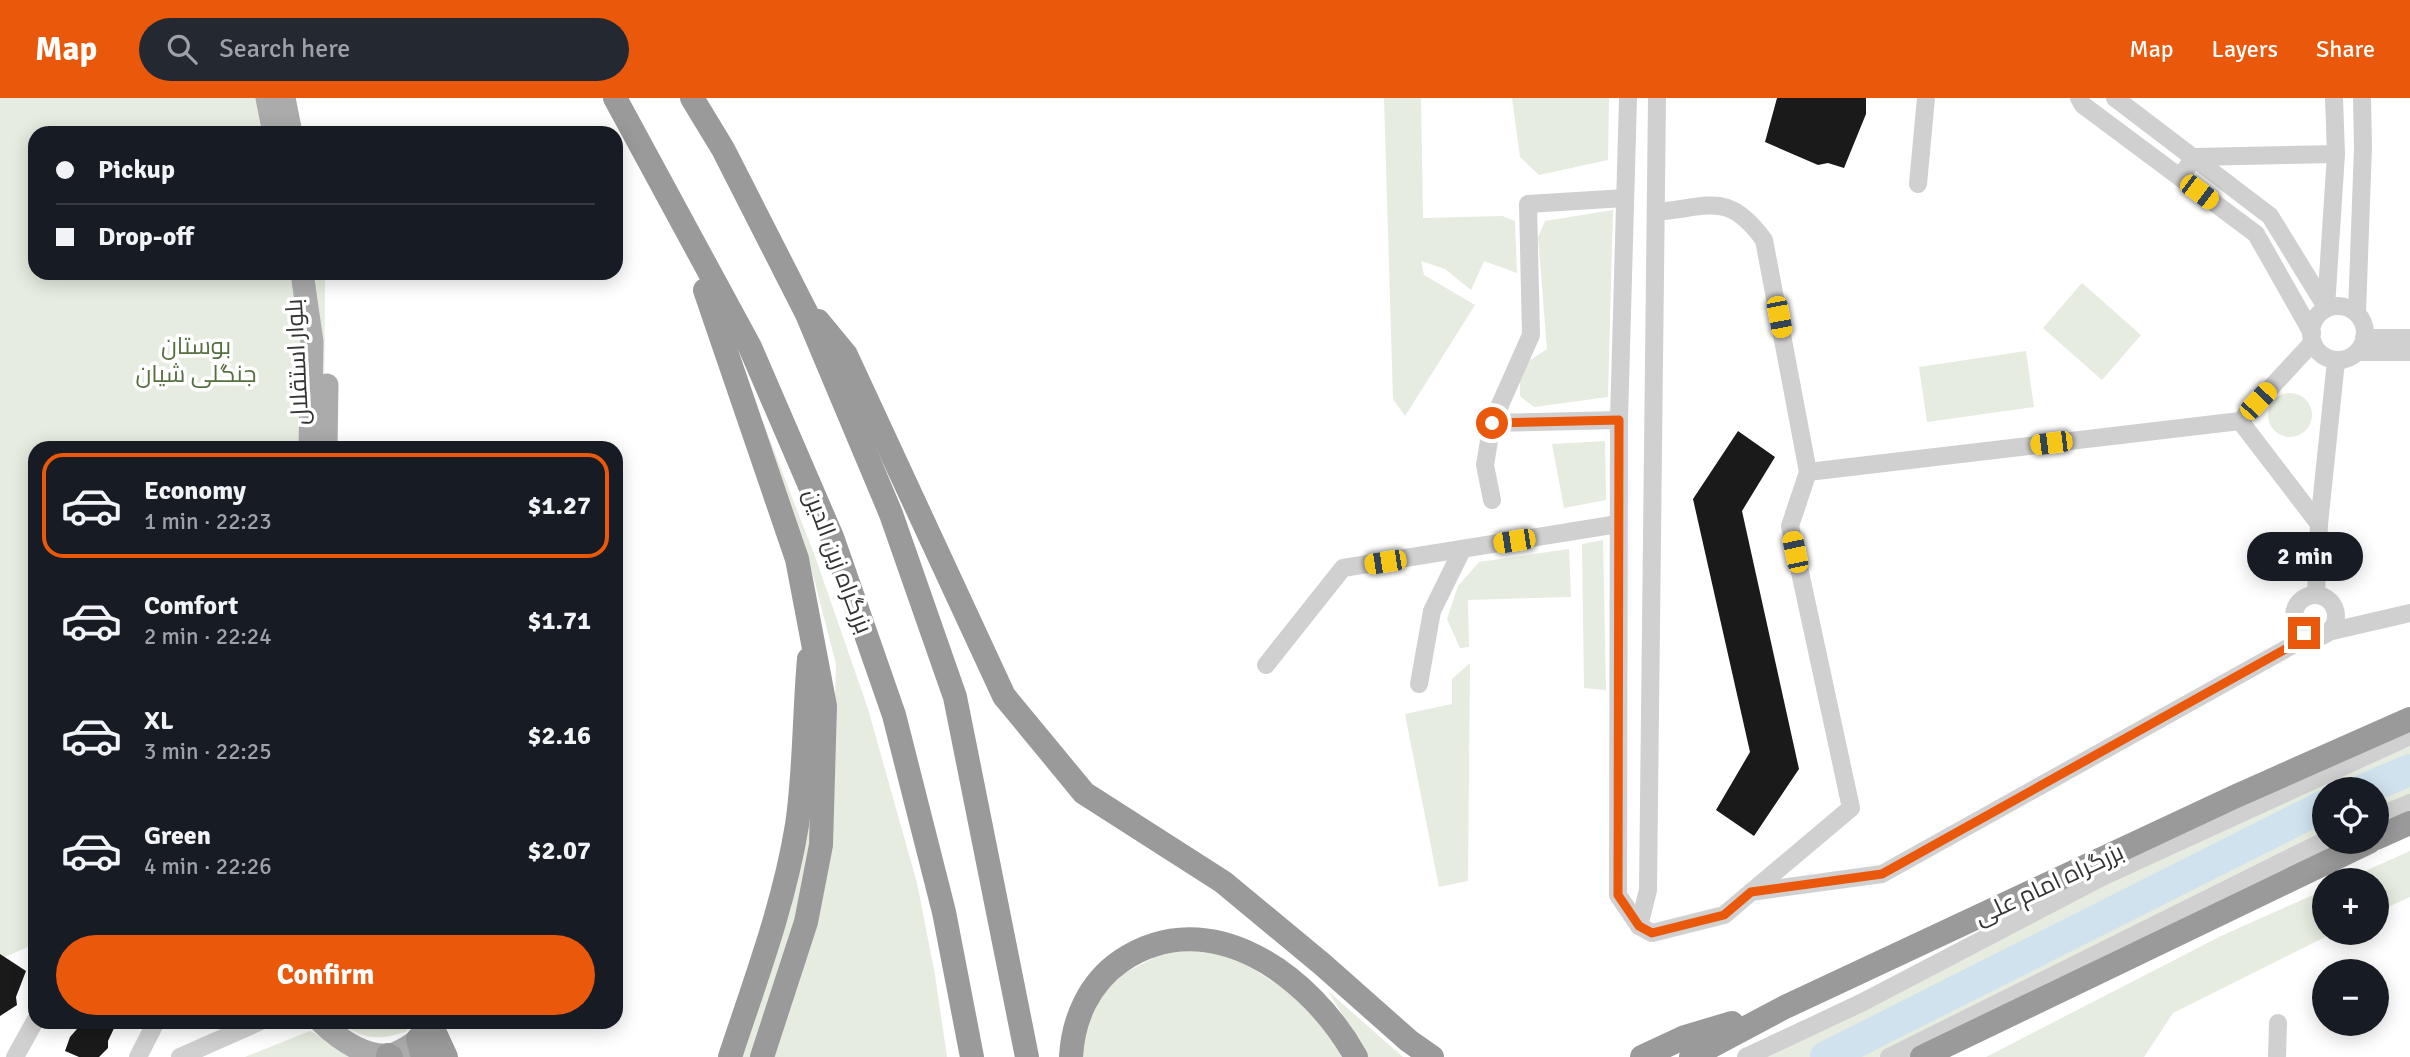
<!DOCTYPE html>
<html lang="en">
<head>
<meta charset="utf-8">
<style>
	body { margin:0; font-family:Signika,Cairo,sans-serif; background:#242831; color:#f1f3f6; height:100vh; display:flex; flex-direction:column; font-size:26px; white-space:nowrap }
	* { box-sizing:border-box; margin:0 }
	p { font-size:23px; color:#9ea1a6 }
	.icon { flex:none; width:38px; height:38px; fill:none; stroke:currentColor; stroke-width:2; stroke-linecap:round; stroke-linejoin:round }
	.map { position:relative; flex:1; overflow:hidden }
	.side { position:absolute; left:28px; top:343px; width:595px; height:588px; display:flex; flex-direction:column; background:#171b24; border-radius:21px; box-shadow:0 4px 18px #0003 }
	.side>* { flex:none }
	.hud { position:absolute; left:28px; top:28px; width:595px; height:154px; border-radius:21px; box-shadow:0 4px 18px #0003; display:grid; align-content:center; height:154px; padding:0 28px; background:#171b24 }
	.controls { position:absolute; left:2312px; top:679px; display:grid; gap:14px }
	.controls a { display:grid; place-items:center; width:77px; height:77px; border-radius:50%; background:#171b24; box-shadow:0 4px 18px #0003; font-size:35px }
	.end { position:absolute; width:32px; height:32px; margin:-16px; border:9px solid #ea580c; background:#fff; box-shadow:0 0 0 4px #fff }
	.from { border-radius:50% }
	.bubble { position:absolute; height:49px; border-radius:24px; background:#171b24; box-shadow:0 4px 18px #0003; font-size:23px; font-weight:700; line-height:49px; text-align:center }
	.car { position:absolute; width:21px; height:42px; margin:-21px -10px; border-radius:9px; box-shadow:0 0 5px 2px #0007; background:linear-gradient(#f5c518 24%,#345 0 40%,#f5c518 0 76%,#345 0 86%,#f5c518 0) }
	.hud b { display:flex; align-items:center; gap:24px; height:66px; font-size:26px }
	.hud b+b { border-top:2px solid #363941 }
	.hud i { width:18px; height:18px; background:#f1f3f6 }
	ul { padding:12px 0 0; list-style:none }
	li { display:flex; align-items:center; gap:21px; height:105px; margin:0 14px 10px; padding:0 14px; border:4px solid transparent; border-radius:21px }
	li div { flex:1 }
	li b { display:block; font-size:26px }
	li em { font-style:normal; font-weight:700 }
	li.active { border-color:#ea580c }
	li>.icon { width:63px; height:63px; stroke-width:1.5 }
	.action { display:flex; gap:14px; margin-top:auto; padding:14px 28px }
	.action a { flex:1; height:80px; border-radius:42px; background:#ea580c; color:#fff; font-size:28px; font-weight:700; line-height:80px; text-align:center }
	header { display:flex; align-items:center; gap:42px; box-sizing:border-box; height:98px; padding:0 35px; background:#ea580c; color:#fff }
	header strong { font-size:33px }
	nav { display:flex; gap:38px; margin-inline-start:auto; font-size:24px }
	.search { width:490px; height:63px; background:#242831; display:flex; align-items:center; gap:18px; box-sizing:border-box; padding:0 24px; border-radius:38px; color:#9ea1a6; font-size:26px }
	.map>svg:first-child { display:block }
	.green { fill:#e6ecdf }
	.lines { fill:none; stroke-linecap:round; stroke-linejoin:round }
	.river { stroke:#cfe2ee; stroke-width:32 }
	.building { fill:#1a1a1a }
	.minor { stroke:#d0d0d0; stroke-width:18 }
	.major { stroke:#ababab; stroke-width:23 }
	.highway { stroke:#9a9a9a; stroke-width:24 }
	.route { stroke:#ea580c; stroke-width:9 }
	.labels { text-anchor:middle; stroke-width:7; stroke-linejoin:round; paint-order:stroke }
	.park-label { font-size:24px; fill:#56703f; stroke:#fff }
	.street-label { font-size:24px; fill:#333; stroke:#fff }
</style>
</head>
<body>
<header>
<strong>Map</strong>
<div class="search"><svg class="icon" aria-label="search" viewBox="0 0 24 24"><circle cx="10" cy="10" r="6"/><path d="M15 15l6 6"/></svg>Search here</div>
<nav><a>Map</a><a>Layers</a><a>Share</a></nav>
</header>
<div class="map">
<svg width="2410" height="959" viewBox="0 0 2410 959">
	<rect width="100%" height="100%" fill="#fff"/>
	<!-- green -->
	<g class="green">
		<path d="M0,0H288L297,35H35V175H325L324,350H35V846L0,861Z"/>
		<path d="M1384,0H1421L1423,120L1502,118L1515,123L1517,175L1484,163L1471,192L1445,171L1421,163L1424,177L1475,207L1405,318L1393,301Z"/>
		<path d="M1512,0H1609L1608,62L1539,77L1520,59Z"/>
		<path d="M1613,112L1608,299L1534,309L1520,298V269L1547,251L1538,139L1545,123Z"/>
		<path d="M2082,185L2141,237L2102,282L2043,230Z"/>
		<path d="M2026,253L2034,309L1927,324L1919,269Z"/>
		<circle cx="2290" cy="317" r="22"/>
		<path d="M761,319L816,461L868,611L917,785L935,877L947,959H769L832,718L836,566L805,446Z"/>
		<path d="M1605,343L1606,402L1564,410L1552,346Z"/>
		<path d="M1603,442L1606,592L1584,590L1582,446Z"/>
		<path d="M1569,451L1571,499L1468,502L1469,549L1460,550L1447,521L1458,488L1479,464Z"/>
		<path d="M1470,565L1468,783L1439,789L1405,616L1452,606V581Z"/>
		<path d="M2410,643V702L2377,717L2376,691H2324V741L1879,959H1757L2265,708Z"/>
		<path d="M815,718L795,835L752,959H737L804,720Z"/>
		<path d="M2410,753V799L2377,814L2376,782H2345Z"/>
		<path d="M2324,792V835H2333L2173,915L2144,959H1986L2221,838Z"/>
		<path d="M1175,849L1228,855L1300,901L1346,959H1081L1089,914L1109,883Z"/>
		<path d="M1328,893L1403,959H1368Z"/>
		<path d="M339,924H405L407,933C378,943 365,942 339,924Z"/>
		<path d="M310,933L359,959H245Z"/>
	</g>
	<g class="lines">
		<!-- river -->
		<g class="river">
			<path d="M2365,691L2410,672"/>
			<path d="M1826,959L2324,708"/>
		</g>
	</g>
	<!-- building -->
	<g class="building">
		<path d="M1777,0H1866V16L1844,70L1828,65L1818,67L1765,44Z"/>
		<path d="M1738,333L1775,359L1742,413L1799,671L1754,738L1716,712L1750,654L1693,401Z"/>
		<path d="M0,856L26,873L16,899L17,907L0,918Z"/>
		<path d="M83,924H117L108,943V950L99,959H79L65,953L70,939Z"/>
	</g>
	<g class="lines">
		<!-- minor -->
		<g class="minor">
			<path d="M1628,0L1619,322L1618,797L1639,828L1652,835L1724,817L1851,710L1790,428L1808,374L1764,142C1728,93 1711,109 1656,114"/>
			<path d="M2079,0L2083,7L2256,136L2312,235"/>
			<path d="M2115,0L2270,118L2326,209"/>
			<path d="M2180,79L2195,59L2336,56"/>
			<path d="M1918,86L1926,0"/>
			<circle cx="2338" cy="235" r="27"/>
			<path d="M2326,209L2336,56L2334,0"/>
			<path d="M2357,215L2363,49L2362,0"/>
			<path d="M2364,240H2410"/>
			<path d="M2358,254H2410"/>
			<path d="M2240,323L2319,426"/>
			<path d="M1492,325L1619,322"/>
			<path d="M1808,374L2240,323L2313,244"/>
			<path d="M1492,402L1485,367L1492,325L1531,237L1528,106L1625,100"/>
			<path d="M2316,497L2319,426L2336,263"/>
			<circle cx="2315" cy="518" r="21"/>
			<path d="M2328,534L2410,515"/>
			<path d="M1266,567L1343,470L1618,426"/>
			<path d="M1419,586L1432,513L1462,452"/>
			<path d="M2376,719L2410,705"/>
			<path d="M1751,794L1882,776L2309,538"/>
			<path d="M1639,828L1648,792L1657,0"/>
			<path d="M15,959L35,923"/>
			<path d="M138,959L156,924"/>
			<path d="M180,959L259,924"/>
			<path d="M1746,959L1861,905L2104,778L2410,638"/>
			<path d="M1889,959L2324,743"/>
			<path d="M2277,959L2278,925"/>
		</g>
		<!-- major -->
		<g class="major">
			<path d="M267,0L274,35"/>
			<path d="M284,0L291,35"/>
			<path d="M302,175L312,244L310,350"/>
			<path d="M326,350L327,287"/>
			<path d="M321,924C338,940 364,959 389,957C404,955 418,940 432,934"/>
		</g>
		<!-- highway -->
		<g class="highway">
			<path d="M615,0L750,249L832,439L894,617L944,814L972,959"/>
			<path d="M692,0L723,51L807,216L891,416L955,599L1027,959"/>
			<path d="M705,192L797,461L825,608L821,747L806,824L762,959"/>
			<path d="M818,223L846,257L1004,598L1084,695L1223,784L1322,866L1409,943L1432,959"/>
			<path d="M2376,740L2410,725"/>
			<path d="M434,933L446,959"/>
			<path d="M418,941L423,959"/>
			<path d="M388,957L391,959"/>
			<path d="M730,959C755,883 784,807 797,727C805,673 804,616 809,561"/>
			<path d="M1071,959C1073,921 1089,885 1121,863C1210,803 1311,878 1356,959"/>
			<path d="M1642,959L1685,939L1732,925"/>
			<path d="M1691,959L1783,910L2234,699L2410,621"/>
			<path d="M1922,959L2369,744"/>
		</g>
	</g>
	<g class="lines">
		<!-- route -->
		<path class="route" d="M1492,325L1619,322L1618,797L1639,828L1652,835L1724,817L1751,794L1882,776L2309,538L2304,535"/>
	</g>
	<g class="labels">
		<!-- park labels -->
		<g class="park-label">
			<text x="196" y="256">بوستان<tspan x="196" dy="28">جنگلی شیان</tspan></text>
		</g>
		<!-- street labels -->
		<g class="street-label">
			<text transform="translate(297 264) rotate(-93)" y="8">بلوار استقلال</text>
			<text transform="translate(838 463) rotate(69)" y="8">بزرگراه زین الدین</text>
			<text transform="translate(2049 786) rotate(-25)" y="8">بزرگراه امام علی</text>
		</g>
	</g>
</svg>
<div class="controls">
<a><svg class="icon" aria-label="locate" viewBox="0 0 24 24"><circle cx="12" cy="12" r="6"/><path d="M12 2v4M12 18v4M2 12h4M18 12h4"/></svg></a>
<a>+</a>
<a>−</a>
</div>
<i class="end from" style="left:1492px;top:325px"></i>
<i class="end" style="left:2304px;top:535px"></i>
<div class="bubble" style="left:2247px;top:434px;width:116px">2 min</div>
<i class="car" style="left:2199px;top:94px;rotate:127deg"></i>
<i class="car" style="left:1779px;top:219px;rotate:169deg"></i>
<i class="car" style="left:2258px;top:303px;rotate:43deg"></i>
<i class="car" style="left:2051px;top:345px;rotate:263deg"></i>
<i class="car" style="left:1514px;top:443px;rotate:261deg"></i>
<i class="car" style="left:1795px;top:454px;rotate:348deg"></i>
<i class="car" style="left:1385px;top:464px;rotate:261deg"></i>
<div class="hud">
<b><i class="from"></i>Pickup</b>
<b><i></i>Drop-off</b>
</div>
<section class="side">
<ul>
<li class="active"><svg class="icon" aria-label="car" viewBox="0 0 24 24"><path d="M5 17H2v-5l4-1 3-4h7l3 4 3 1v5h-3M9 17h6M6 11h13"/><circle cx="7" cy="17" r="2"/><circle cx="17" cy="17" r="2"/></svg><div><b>Economy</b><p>1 min · 22:23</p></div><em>$1.27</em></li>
<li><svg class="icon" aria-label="car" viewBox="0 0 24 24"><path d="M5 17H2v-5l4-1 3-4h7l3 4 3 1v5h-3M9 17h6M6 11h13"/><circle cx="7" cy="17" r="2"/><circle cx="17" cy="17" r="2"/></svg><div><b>Comfort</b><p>2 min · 22:24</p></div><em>$1.71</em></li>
<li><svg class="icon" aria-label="car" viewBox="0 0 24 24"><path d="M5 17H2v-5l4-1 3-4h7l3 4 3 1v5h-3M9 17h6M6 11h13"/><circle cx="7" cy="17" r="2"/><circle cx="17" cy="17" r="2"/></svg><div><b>XL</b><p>3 min · 22:25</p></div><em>$2.16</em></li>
<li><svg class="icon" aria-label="car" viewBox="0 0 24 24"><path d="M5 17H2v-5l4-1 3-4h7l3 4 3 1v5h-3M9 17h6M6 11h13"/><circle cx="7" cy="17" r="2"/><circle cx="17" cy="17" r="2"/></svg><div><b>Green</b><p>4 min · 22:26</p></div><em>$2.07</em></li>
</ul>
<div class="action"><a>Confirm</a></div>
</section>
</div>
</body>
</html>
